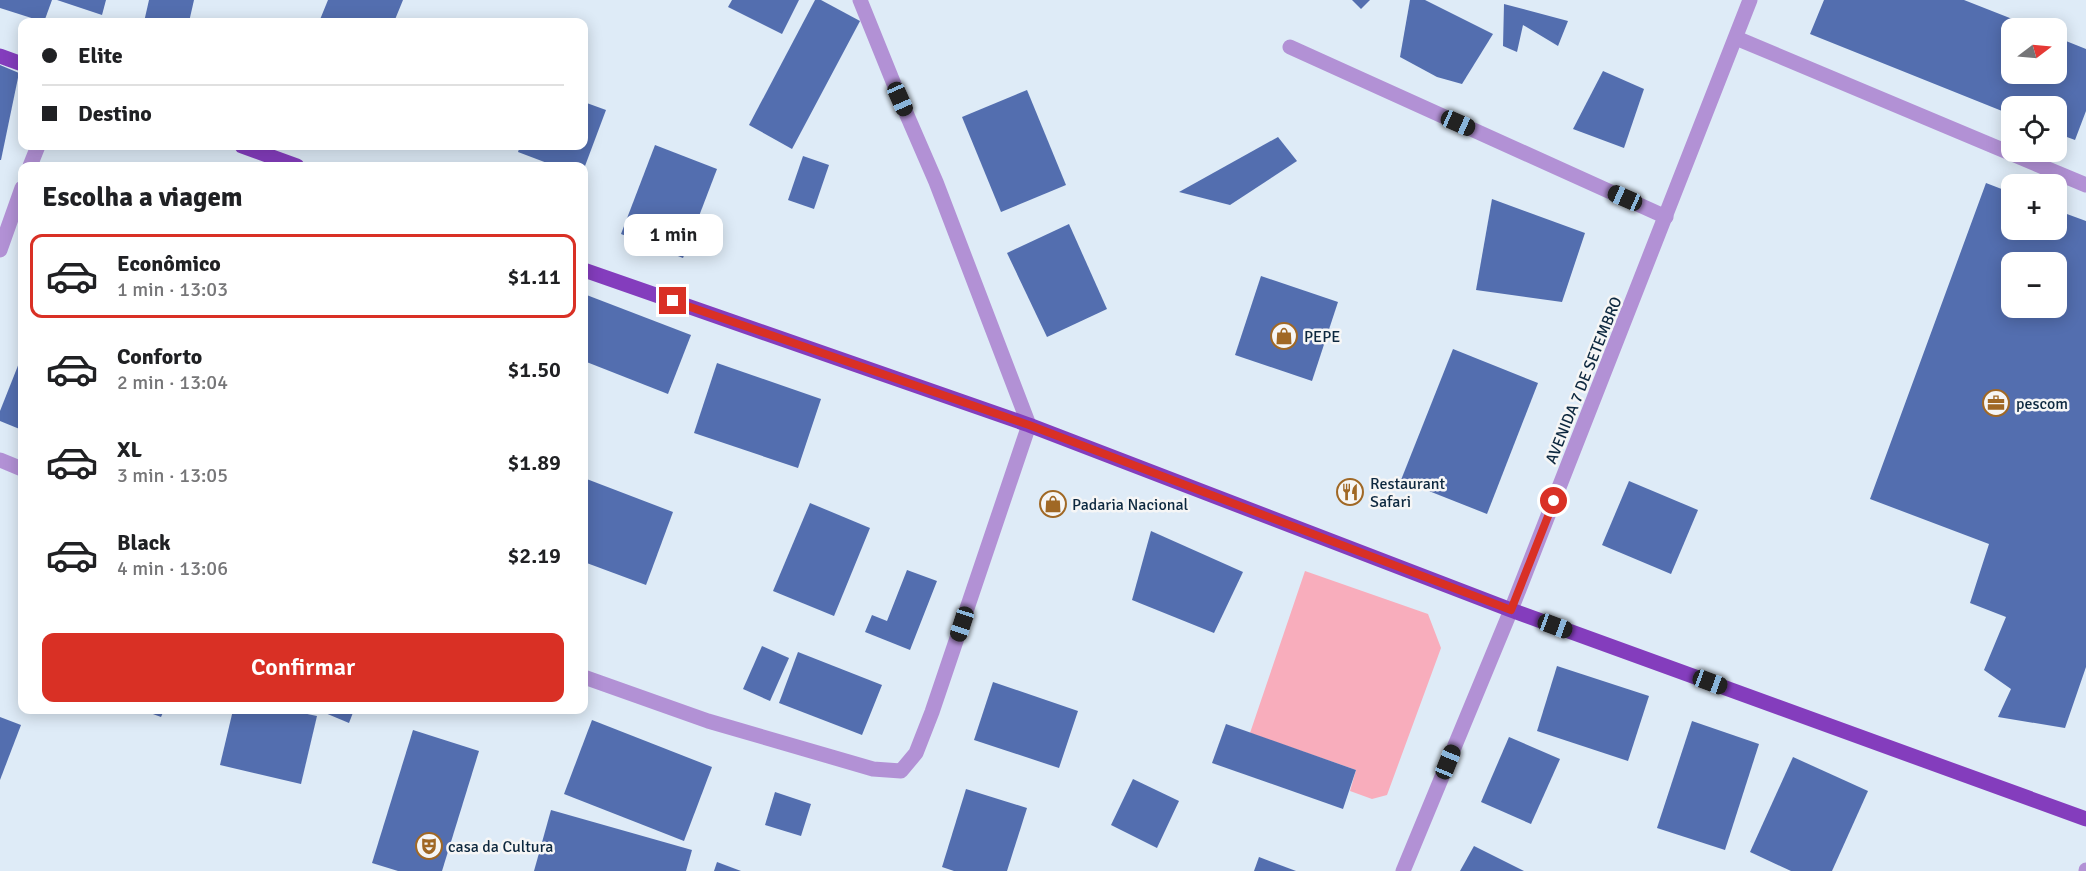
<!DOCTYPE html>
<html lang="pt">
<head>
<meta charset="utf-8">
<style>
	body { margin:0; font-family:Signika,sans-serif; background:#f6f6f6; color:#202124; height:100vh; display:flex; flex-direction:column; font-size:22px; white-space:nowrap }
	* { box-sizing:border-box; margin:0 }
	p { font-size:20px; color:#757577 }
	.icon { flex:none; width:33px; height:33px; fill:none; stroke:currentColor; stroke-width:2; stroke-linecap:round; stroke-linejoin:round }
	.map { position:relative; flex:1; overflow:hidden }
	.sheet { position:absolute; left:18px; top:162px; width:570px; height:552px; display:flex; flex-direction:column; background:#fff; border-radius:12px; box-shadow:0 3px 15px #0003 }
	.sheet>* { flex:none }
	.hud { position:absolute; left:18px; top:18px; width:570px; height:132px; border-radius:12px; box-shadow:0 3px 15px #0003; display:grid; align-content:center; height:132px; padding:0 24px; background:#fff }
	.needle { width:39px; rotate:74deg }
	.controls { position:absolute; left:2001px; top:18px; display:grid; gap:12px }
	.controls a { display:grid; place-items:center; width:66px; height:66px; border-radius:12px; background:#fff; box-shadow:0 3px 15px #0003; font-size:30px }
	.end { position:absolute; width:27px; height:27px; margin:-14px; border:8px solid #d93025; background:#fff; box-shadow:0 0 0 3px #fff }
	.from { border-radius:50% }
	.bubble { position:absolute; height:42px; border-radius:12px; background:#fff; box-shadow:0 3px 15px #0003; font-size:20px; font-weight:600; line-height:42px; text-align:center }
	.car { position:absolute; width:18px; height:36px; margin:-18px -9px; border-radius:8px; box-shadow:0 0 4px 2px #0007; background:linear-gradient(#222 24%,#8ab4d8 0 40%,#222 0 76%,#8ab4d8 0 86%,#222 0) }
	.hud b { display:flex; align-items:center; gap:21px; height:57px; font-size:22px }
	.hud b+b { border-top:2px solid #e0e0e0 }
	.hud i { width:15px; height:15px; background:#202124 }
	ul { padding:0; list-style:none }
	li { display:flex; align-items:center; gap:18px; height:84px; margin:0 12px 9px; padding:0 12px; border:3px solid transparent; border-radius:12px }
	li div { flex:1 }
	li b { display:block; font-size:22px }
	li em { font-style:normal; font-weight:600 }
	li.active { border-color:#d93025 }
	li>.icon { width:54px; height:54px; stroke-width:1.5 }
	h2 { padding:0 24px; font-size:27px; line-height:72px }
	.cta { display:flex; gap:12px; margin-top:auto; padding:12px 24px }
	.cta a { flex:1; height:69px; border-radius:12px; background:#d93025; color:#fff; font-size:24px; font-weight:600; line-height:69px; text-align:center }
	.map>svg:first-child { display:block }
	.green { fill:#f8adbc }
	.building { fill:#536eaf; fill-rule:evenodd }
	.lines { fill:none; stroke-linecap:round; stroke-linejoin:round }
	.minor { stroke:#b291d5; stroke-width:15 }
	.major { stroke:#843dbd; stroke-width:15 }
	.route { stroke:#d93025; stroke-width:8 }
	.labels { text-anchor:middle; stroke-width:5; stroke-linejoin:round; paint-order:stroke }
	.poi-label { font-size:16px; fill:#0d283f; stroke:#f6f6f6; text-anchor:start }
	.street-label { font-size:16px; fill:#0d283f; stroke:#f6f6f6 }
</style>
</head>
<body>
<div class="map">
<svg width="2086" height="871" viewBox="0 0 2086 871">
	<rect width="100%" height="100%" fill="#deebf7"/>
	<!-- green -->
	<path class="green" d="M1305,571L1428,614L1441,648L1387,795L1372,799L1350,791L1356,770L1250,733Z"/>
	<!-- building -->
	<g class="building">
		<path d="M0,0H52L44,22L0,8Z"/>
		<path d="M57,0H106L102,15Z"/>
		<path d="M149,0H194L189,22H144Z"/>
		<path d="M328,0H403L394,22H319Z"/>
		<path d="M732,0H799L782,34L728,7Z"/>
		<path d="M815,0H821L860,21L792,149L749,125Z"/>
		<path d="M1352,0H1370L1361,9Z"/>
		<path d="M1410,0H1425L1493,34L1462,84L1437,77L1400,57Z"/>
		<path d="M1824,0H1964L2035,28H2012V74H2056V37L2086,49V111L2075,140L2056,133V106H2012V115L1810,34Z"/>
		<path d="M1504,4L1568,21L1558,46L1523,25L1517,52L1503,46Z"/>
		<path d="M0,65L19,73L1,160H0Z"/>
		<path d="M1603,71L1644,89L1624,148L1573,129Z"/>
		<path d="M1027,90L1066,185L1001,212L962,117Z"/>
		<path d="M584,102L606,110L585,166H555L518,152L520,146H584Z"/>
		<path d="M1278,137L1297,161L1230,205L1179,192Z"/>
		<path d="M655,145L717,169L683,258L621,234Z"/>
		<path d="M803,156L829,165L814,209L788,200Z"/>
		<path d="M1986,183L2012,193V230H2056V210L2086,221V667L2065,728L1998,717L2011,689L1984,670L2006,617L1970,603L1989,544L1870,499ZM2012,262H2056V308H2012Z"/>
		<path d="M1492,199L1585,233L1562,302L1476,290Z"/>
		<path d="M1069,224L1107,309L1047,337L1007,253Z"/>
		<path d="M1261,276L1338,302L1312,381L1235,355Z"/>
		<path d="M584,294L691,335L668,394L584,361Z"/>
		<path d="M1453,349L1538,383L1487,514L1401,480Z"/>
		<path d="M21,358H22V430L0,421V411Z"/>
		<path d="M717,363L821,399L798,468L694,433Z"/>
		<path d="M584,478L673,512L646,585L584,562Z"/>
		<path d="M1629,481L1698,510L1671,574L1602,545Z"/>
		<path d="M810,503L870,528L834,616L773,591Z"/>
		<path d="M1151,531L1243,572L1214,633L1132,600Z"/>
		<path d="M907,570L937,581L910,650L865,632L872,615L887,621Z"/>
		<path d="M762,646L789,658L770,701L743,689Z"/>
		<path d="M798,652L882,685L862,735L779,703Z"/>
		<path d="M1557,666L1649,696L1628,761L1537,731Z"/>
		<path d="M993,682L1078,711L1059,768L974,740Z"/>
		<path d="M142,710H164L161,717Z"/>
		<path d="M233,710H288L317,716L301,784L220,765Z"/>
		<path d="M318,710H354L349,723Z"/>
		<path d="M0,717L21,725L0,780Z"/>
		<path d="M592,720L712,767L684,841L564,794Z"/>
		<path d="M1692,721L1759,744L1725,850L1657,828Z"/>
		<path d="M1226,724L1356,770L1343,809L1212,763Z"/>
		<path d="M413,730L479,751L442,871H398L372,863Z"/>
		<path d="M1509,737L1560,759L1531,824L1481,802Z"/>
		<path d="M1793,757L1868,791L1832,871H1791L1750,852Z"/>
		<path d="M1133,779L1179,801L1157,848L1111,825Z"/>
		<path d="M966,789L1027,808L1007,871H954L942,867Z"/>
		<path d="M775,792L811,804L801,836L765,825Z"/>
		<path d="M551,810L692,850L686,871H534Z"/>
		<path d="M1474,846L1524,871H1460Z"/>
		<path d="M1259,857L1296,871H1254Z"/>
		<path d="M717,862L741,871H714Z"/>
	</g>
	<g class="lines">
		<!-- minor -->
		<g class="minor">
			<path d="M1736,38L2086,185"/>
			<path d="M1290,47L1666,217"/>
			<path d="M30,166L38,146"/>
			<path d="M0,250L22,188"/>
			<path d="M0,460L22,469"/>
			<path d="M584,677L708,721L873,769L901,771L916,753L932,712L1029,425L936,182L900,99L860,0"/>
			<path d="M1403,871L1511,610L1750,0"/>
			<path d="M2086,871V870"/>
		</g>
		<!-- major -->
		<g class="major">
			<path d="M0,56L22,64"/>
			<path d="M242,146L297,166"/>
			<path d="M584,270L1029,425L1511,610L2086,819"/>
		</g>
	</g>
	<g class="lines">
		<!-- route -->
		<path class="route" d="M673,301L1029,425L1511,610L1554,501"/>
	</g>
	<!-- icons -->
	<defs>
		<symbol id="shop-ring" viewBox="-11 -11 22 22"><circle r="9.5" fill="#f6f6f6" stroke="#a06825" stroke-width="1.5"/><path d="M-5-2.5h2.3a2.7 3.5 0 0 1 5.4 0H5L5.5 6h-11ZM-1.5-2.5h3a1.5 2.3 0 0 0-3 0Z" fill="#a06825"/></symbol>
		<symbol id="office-ring" viewBox="-11 -11 22 22"><circle r="9.5" fill="#f6f6f6" stroke="#a06825" stroke-width="1.5"/><path d="M-6-3h4V-5.5h4V-3h4V5H-6ZM-1-4.5V-3h2v-1.5ZM-6 0V1H6V0Z" fill="#a06825"/></symbol>
		<symbol id="restaurant-ring" viewBox="-11 -11 22 22"><circle r="9.5" fill="#f6f6f6" stroke="#a06825" stroke-width="1.5"/><path d="M-5-6h1v4h1v-4h1v4h1v-4h1v5L-1.5 .5V6h-2V.5L-5-1ZM5-6V6H3V1.5H1.5Q1.5-4 5-6Z" fill="#a06825"/></symbol>
		<symbol id="theatre-ring" viewBox="-11 -11 22 22"><circle r="9.5" fill="#f6f6f6" stroke="#a06825" stroke-width="1.5"/><path d="M-5-5.5Q0-4 5-5.5V0Q5 5 0 6Q-5 5-5 0ZM-3.3-2.5H-1v1.5H-3.3ZM1-2.5H3.3v1.5H1ZM-2.8 1Q0 5.5 2.8 1Z" fill="#a06825"/></symbol>
	</defs>
	<g fill-rule="evenodd">
		<use href="#shop-ring" x="1269" y="321" width="30" height="30"/>
		<use href="#office-ring" x="1981" y="388" width="30" height="30"/>
		<use href="#restaurant-ring" x="1335" y="477" width="30" height="30"/>
		<use href="#shop-ring" x="1038" y="489" width="30" height="30"/>
		<use href="#theatre-ring" x="414" y="831" width="30" height="30"/>
	</g>
	<g class="labels">
		<!-- poi labels -->
		<g class="poi-label">
			<text x="1304" y="342">PEPE</text>
			<text x="2016" y="409">pescom</text>
			<text x="1370" y="489">Restaurant<tspan x="1370" dy="18">Safari</tspan></text>
			<text x="1072" y="510">Padaria Nacional</text>
			<text x="448" y="852">casa da Cultura</text>
		</g>
		<!-- street labels -->
		<g class="street-label">
			<text transform="translate(1583 380) rotate(-68)" y="6">AVENIDA 7 DE SETEMBRO</text>
		</g>
	</g>
</svg>
<div class="controls">
<a><svg class="needle" viewBox="-14 -14 28 28"><path d="M0-13l5 13h-10z" fill="#e53935"/><path d="M0 13l5-13h-10z" fill="#757577"/></svg></a>
<a><svg class="icon" aria-label="locate" viewBox="0 0 24 24"><circle cx="12" cy="12" r="6"/><path d="M12 2v4M12 18v4M2 12h4M18 12h4"/></svg></a>
<a>+</a>
<a>−</a>
</div>
<i class="end from" style="left:1554px;top:501px"></i>
<i class="end" style="left:673px;top:301px"></i>
<div class="bubble" style="left:624px;top:214px;width:99px">1 min</div>
<i class="car" style="left:900px;top:99px;rotate:156deg"></i>
<i class="car" style="left:1458px;top:123px;rotate:114deg"></i>
<i class="car" style="left:1625px;top:198px;rotate:294deg"></i>
<i class="car" style="left:962px;top:624px;rotate:198deg"></i>
<i class="car" style="left:1555px;top:626px;rotate:110deg"></i>
<i class="car" style="left:1710px;top:682px;rotate:110deg"></i>
<i class="car" style="left:1448px;top:762px;rotate:22deg"></i>
<div class="hud">
<b><i class="from"></i>Elite</b>
<b><i></i>Destino</b>
</div>
<section class="sheet">
<h2>Escolha a viagem</h2>
<ul>
<li class="active"><svg class="icon" aria-label="car" viewBox="0 0 24 24"><path d="M5 17H2v-5l4-1 3-4h7l3 4 3 1v5h-3M9 17h6M6 11h13"/><circle cx="7" cy="17" r="2"/><circle cx="17" cy="17" r="2"/></svg><div><b>Econômico</b><p>1 min · 13:03</p></div><em>$1.11</em></li>
<li><svg class="icon" aria-label="car" viewBox="0 0 24 24"><path d="M5 17H2v-5l4-1 3-4h7l3 4 3 1v5h-3M9 17h6M6 11h13"/><circle cx="7" cy="17" r="2"/><circle cx="17" cy="17" r="2"/></svg><div><b>Conforto</b><p>2 min · 13:04</p></div><em>$1.50</em></li>
<li><svg class="icon" aria-label="car" viewBox="0 0 24 24"><path d="M5 17H2v-5l4-1 3-4h7l3 4 3 1v5h-3M9 17h6M6 11h13"/><circle cx="7" cy="17" r="2"/><circle cx="17" cy="17" r="2"/></svg><div><b>XL</b><p>3 min · 13:05</p></div><em>$1.89</em></li>
<li><svg class="icon" aria-label="car" viewBox="0 0 24 24"><path d="M5 17H2v-5l4-1 3-4h7l3 4 3 1v5h-3M9 17h6M6 11h13"/><circle cx="7" cy="17" r="2"/><circle cx="17" cy="17" r="2"/></svg><div><b>Black</b><p>4 min · 13:06</p></div><em>$2.19</em></li>
</ul>
<div class="cta"><a>Confirmar</a></div>
</section>
</div>
</body>
</html>
